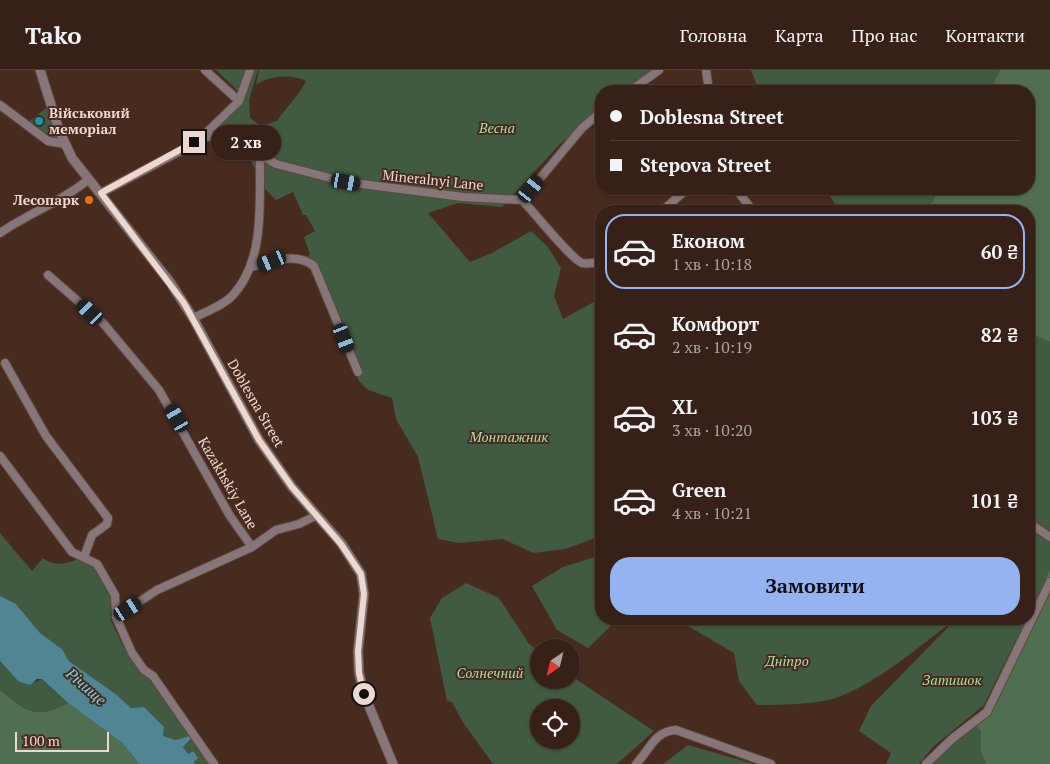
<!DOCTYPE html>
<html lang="uk">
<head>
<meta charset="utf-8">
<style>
	body { margin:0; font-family:"PT Serif",serif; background:#412d24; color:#f1f3f6; height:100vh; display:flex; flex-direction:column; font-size:19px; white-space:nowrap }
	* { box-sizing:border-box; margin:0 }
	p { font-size:16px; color:#aaa3a1 }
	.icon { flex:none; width:28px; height:28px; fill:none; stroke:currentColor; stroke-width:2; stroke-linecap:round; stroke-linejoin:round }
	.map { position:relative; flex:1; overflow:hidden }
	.sheet { position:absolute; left:595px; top:135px; width:440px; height:420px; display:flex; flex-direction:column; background:#362017; border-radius:20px; box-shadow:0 1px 4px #0004,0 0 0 1px #503e36 }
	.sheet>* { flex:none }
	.banner { position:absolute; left:595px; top:15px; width:440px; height:110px; border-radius:20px; box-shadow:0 1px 4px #0004,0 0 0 1px #503e36; display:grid; align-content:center; height:110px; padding:0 15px; background:#362017 }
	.needle { width:32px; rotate:215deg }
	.fabs { position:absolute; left:530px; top:569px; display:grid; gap:10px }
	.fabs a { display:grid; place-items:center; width:50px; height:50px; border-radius:50%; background:#362017; box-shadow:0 1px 4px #0004,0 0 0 1px #503e36; font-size:25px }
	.scale { position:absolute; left:15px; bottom:12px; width:94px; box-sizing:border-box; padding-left:5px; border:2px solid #ecd8d1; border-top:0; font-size:14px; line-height:18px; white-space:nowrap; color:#ecd8d1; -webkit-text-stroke:4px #482b1f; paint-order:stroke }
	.end { position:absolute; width:22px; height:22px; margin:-11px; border:6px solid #ecd8d1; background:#111; box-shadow:0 0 0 2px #111 }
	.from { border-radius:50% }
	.bubble { position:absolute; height:35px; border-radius:18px; background:#362017; box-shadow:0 1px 4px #0004,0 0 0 1px #503e36; font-size:16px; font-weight:700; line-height:35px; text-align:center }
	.car { position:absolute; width:15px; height:30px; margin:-15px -8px; border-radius:6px; box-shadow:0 0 4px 1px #0007; background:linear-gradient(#222 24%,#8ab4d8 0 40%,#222 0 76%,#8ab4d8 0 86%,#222 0) }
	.banner b { display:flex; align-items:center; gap:18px; height:48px; font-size:19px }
	.banner b+b { border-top:1px solid #503e36 }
	.banner i { width:12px; height:12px; background:#f1f3f6 }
	ul { padding:9px 0 0; list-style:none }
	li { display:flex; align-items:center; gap:15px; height:75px; margin:0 10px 8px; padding:0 5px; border:2px solid transparent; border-radius:20px }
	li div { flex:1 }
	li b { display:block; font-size:19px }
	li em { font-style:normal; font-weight:700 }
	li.current { border-color:#95b2f1 }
	li>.icon { width:45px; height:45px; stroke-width:1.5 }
	.primary-button { display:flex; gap:10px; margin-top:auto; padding:10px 15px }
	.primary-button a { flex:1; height:58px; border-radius:20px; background:#95b2f1; color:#111; font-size:20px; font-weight:700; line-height:58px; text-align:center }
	header { display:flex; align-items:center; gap:30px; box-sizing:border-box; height:70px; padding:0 25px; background:#362017; border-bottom:1px solid #503e36 }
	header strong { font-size:24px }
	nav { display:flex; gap:28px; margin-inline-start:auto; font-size:18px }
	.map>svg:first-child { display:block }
	.green { fill:#405b41; fill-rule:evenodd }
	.forest { fill:#4f6f50 }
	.water { fill:#508593 }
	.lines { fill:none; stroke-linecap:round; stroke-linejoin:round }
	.minor-casing { stroke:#62473b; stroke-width:10 }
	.tertiary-casing { stroke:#62473b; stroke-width:11 }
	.minor { stroke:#867679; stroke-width:8 }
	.tertiary { stroke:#867679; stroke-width:9 }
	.route { stroke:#ecd8d1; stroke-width:6 }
	.culture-dot { fill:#0f9aa8; stroke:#482b1f; stroke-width:2 }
	.food-dot { fill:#e8710a; stroke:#482b1f; stroke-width:2 }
	.labels { text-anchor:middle; stroke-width:4; stroke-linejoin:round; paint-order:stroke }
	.poi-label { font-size:14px; font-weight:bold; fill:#ecd8d1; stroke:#482b1f; text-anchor:start }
	.park-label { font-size:14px; font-style:italic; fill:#a8deaa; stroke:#482b1f }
	.street-label { font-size:14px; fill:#ecd8d1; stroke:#482b1f }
	.water-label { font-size:15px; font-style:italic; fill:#7bd2ea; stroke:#482b1f }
</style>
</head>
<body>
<header>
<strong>Tako</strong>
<nav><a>Головна</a><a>Карта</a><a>Про нас</a><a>Контакти</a></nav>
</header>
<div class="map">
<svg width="1050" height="694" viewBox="0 0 1050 694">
	<rect width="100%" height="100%" fill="#482b1f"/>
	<!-- green -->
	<g class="green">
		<path d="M216,0H258L249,30L250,48L261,56L277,51C287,36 298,27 306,11C293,4 268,5 256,15L259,0H654L624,21H601V40L560,74L502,137L458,133L428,143L470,192L492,183L531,161L548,177L561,198L554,226L563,249L601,228V466L565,479L533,483L503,469L459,473L438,469L418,387L396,349L392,328L368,320L359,311L314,200L306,189L310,184L304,167L315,161L306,145H303L293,122L276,130L263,117L248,83L219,72L212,58L243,29L235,18Z"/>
		<path d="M751,0H1000L989,21H759Z"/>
		<path d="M46,38L58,69L52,70L27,53Z"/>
		<path d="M825,119H939L927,141H840Z"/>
		<path d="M1029,263L1050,272V499L1029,543Z"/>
		<path d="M0,463L32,501L43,488C56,498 67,493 82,488C105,500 112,522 114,546L110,549L122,574L152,613L158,609L217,694H195L193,681L188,684L183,677L191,670H176L162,666L164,657L144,637L131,638L117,625L69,591L62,579L40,563L16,534L0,526Z"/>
		<path d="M601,485V549H618L588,578L557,560L532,516L563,497Z"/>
		<path d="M466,513L499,528L529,574L539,581V610H571V606L654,661L617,694H493L462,651L452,632L447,631L430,548L442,528ZM539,638H571V670H539Z"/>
		<path d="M676,549H1026L984,635L933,677L919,694H886L891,683L859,661L871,636L956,549C919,576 883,609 841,626C819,635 780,635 757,635L739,611L734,583Z"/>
		<path d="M0,591L18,611L35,612L42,609L68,633C36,650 27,642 0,620Z"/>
		<path d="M976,656L981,661V682L986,694H931L953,672Z"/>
		<path d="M688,675L754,694H663Z"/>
	</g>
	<!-- forest -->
	<g class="forest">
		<path d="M1000,0H1050V272L1029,263V141H927L939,119H1029V21H989Z"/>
		<path d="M1050,499V694H986L981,682V661L976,656L1026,549H1029V543Z"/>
		<path d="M0,620C27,642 36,650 68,633L122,673L139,694H0Z"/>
	</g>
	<!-- water -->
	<path class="water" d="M0,526L16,534L40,563L62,579L69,591L117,625L131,638L144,637L164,657L163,666L176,670L190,666L191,669L183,677L188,684L193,681L198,688L194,692L195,694H139L122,673L68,633L42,609H37L30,615L18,611L0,591Z"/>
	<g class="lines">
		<defs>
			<g id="minor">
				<path d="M205,0L239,31"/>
				<path d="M706,0L709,21"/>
				<path d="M630,21L659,0"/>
				<path d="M0,35L48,71L65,74"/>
				<path d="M203,66L240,70L252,74L260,84L276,94L346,112L463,127L522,130C534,142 571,189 582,193C588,194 597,193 601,190"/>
				<path d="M736,119L753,141"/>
				<path d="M101,123L186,78L203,66L239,31L250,0"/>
				<path d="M522,130L582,58L601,42"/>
				<path d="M662,141L687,119"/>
				<path d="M0,163C29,143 63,131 89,109"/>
				<path d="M251,197C272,192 295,181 314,196L358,302"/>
				<path d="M48,205L103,253L159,320L230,446L252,477"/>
				<path d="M193,248C206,242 224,235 233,225C266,189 259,129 260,84"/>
				<path d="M5,293L46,366L108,448L107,454L92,465L84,487"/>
				<path d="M0,386L72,482L97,494L115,525L116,547L132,583L144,600L153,606L214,694"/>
				<path d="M1029,453L1050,467"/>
				<path d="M116,547L157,520L252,477L276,460L299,454L315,446"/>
				<path d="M636,694C650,680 654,661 676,660L771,694"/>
				<path d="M926,694L953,668L987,642L1050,512"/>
			</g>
			<path id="tertiary" d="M40,0L59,60L72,88L170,212L193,248L259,370L292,417L341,473L361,504L364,524L358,581L359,603L364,624L393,694"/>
		</defs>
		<!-- minor casing -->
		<use href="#minor" class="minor-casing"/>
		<!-- tertiary casing -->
		<use href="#tertiary" class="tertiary-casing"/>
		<!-- minor -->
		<use href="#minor" class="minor"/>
		<!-- tertiary -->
		<use href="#tertiary" class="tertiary"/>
	</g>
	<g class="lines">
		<!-- route -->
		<path class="route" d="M194,72L101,123L184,233L259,370L292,417L341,474L361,504L364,524L358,581L359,603L364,624"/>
	</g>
	<!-- markers -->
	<circle class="culture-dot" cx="39" cy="51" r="5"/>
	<circle class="food-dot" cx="89" cy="130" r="5"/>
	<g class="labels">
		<!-- poi labels -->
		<g class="poi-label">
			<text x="49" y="48">Військовий<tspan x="49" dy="16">меморіал</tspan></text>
			<text x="79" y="135" text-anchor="end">Лесопарк</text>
		</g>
		<!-- park labels -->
		<g class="park-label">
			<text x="497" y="63">Весна</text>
			<text x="509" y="372">Монтажник</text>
			<text x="787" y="596">Дніпро</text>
			<text x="490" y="608">Солнечний</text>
			<text x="952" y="615">Затишок</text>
		</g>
		<!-- street labels -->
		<g class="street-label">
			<text transform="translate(433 110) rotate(6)" y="5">Mineralnyi Lane</text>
			<text transform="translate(256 333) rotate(60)" y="5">Doblesna Street</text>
			<text transform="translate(228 413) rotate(60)" y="5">Kazakhskiy Lane</text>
		</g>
		<!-- water labels -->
		<g class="water-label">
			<text transform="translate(86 617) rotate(41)" y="5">Річище</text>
		</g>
	</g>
</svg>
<div class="fabs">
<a><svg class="needle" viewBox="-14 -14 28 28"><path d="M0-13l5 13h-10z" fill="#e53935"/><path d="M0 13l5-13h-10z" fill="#aaa3a1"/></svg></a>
<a><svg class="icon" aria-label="locate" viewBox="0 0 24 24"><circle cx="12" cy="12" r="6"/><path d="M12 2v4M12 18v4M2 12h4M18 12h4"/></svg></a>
</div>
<div class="scale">100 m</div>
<i class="end from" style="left:364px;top:624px"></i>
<i class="end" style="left:194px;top:72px"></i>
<div class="bubble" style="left:211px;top:55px;width:70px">2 хв</div>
<i class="car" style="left:346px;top:112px;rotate:100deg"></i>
<i class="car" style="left:531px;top:119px;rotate:39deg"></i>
<i class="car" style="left:272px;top:191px;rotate:248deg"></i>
<i class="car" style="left:90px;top:242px;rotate:314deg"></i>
<i class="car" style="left:344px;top:268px;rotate:159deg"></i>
<i class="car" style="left:177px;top:348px;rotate:330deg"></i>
<i class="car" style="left:128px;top:539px;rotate:58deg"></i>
<div class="banner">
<b><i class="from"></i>Doblesna Street</b>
<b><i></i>Stepova Street</b>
</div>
<section class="sheet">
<ul>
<li class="current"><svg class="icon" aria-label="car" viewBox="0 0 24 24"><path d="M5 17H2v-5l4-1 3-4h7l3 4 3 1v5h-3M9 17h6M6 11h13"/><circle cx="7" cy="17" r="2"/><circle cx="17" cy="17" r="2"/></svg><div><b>Економ</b><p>1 хв · 10:18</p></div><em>60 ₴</em></li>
<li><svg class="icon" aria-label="car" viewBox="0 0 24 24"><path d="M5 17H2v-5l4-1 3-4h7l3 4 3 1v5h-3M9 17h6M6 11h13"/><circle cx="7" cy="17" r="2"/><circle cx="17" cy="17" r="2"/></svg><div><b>Комфорт</b><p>2 хв · 10:19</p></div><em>82 ₴</em></li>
<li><svg class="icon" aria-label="car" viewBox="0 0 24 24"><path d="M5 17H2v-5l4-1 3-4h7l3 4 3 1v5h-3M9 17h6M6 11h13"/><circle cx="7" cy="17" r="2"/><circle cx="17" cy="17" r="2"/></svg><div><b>XL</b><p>3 хв · 10:20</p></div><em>103 ₴</em></li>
<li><svg class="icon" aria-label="car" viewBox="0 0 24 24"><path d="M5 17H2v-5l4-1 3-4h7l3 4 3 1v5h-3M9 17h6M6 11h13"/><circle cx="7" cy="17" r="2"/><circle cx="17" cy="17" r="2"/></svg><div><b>Green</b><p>4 хв · 10:21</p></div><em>101 ₴</em></li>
</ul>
<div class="primary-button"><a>Замовити</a></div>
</section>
</div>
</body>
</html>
